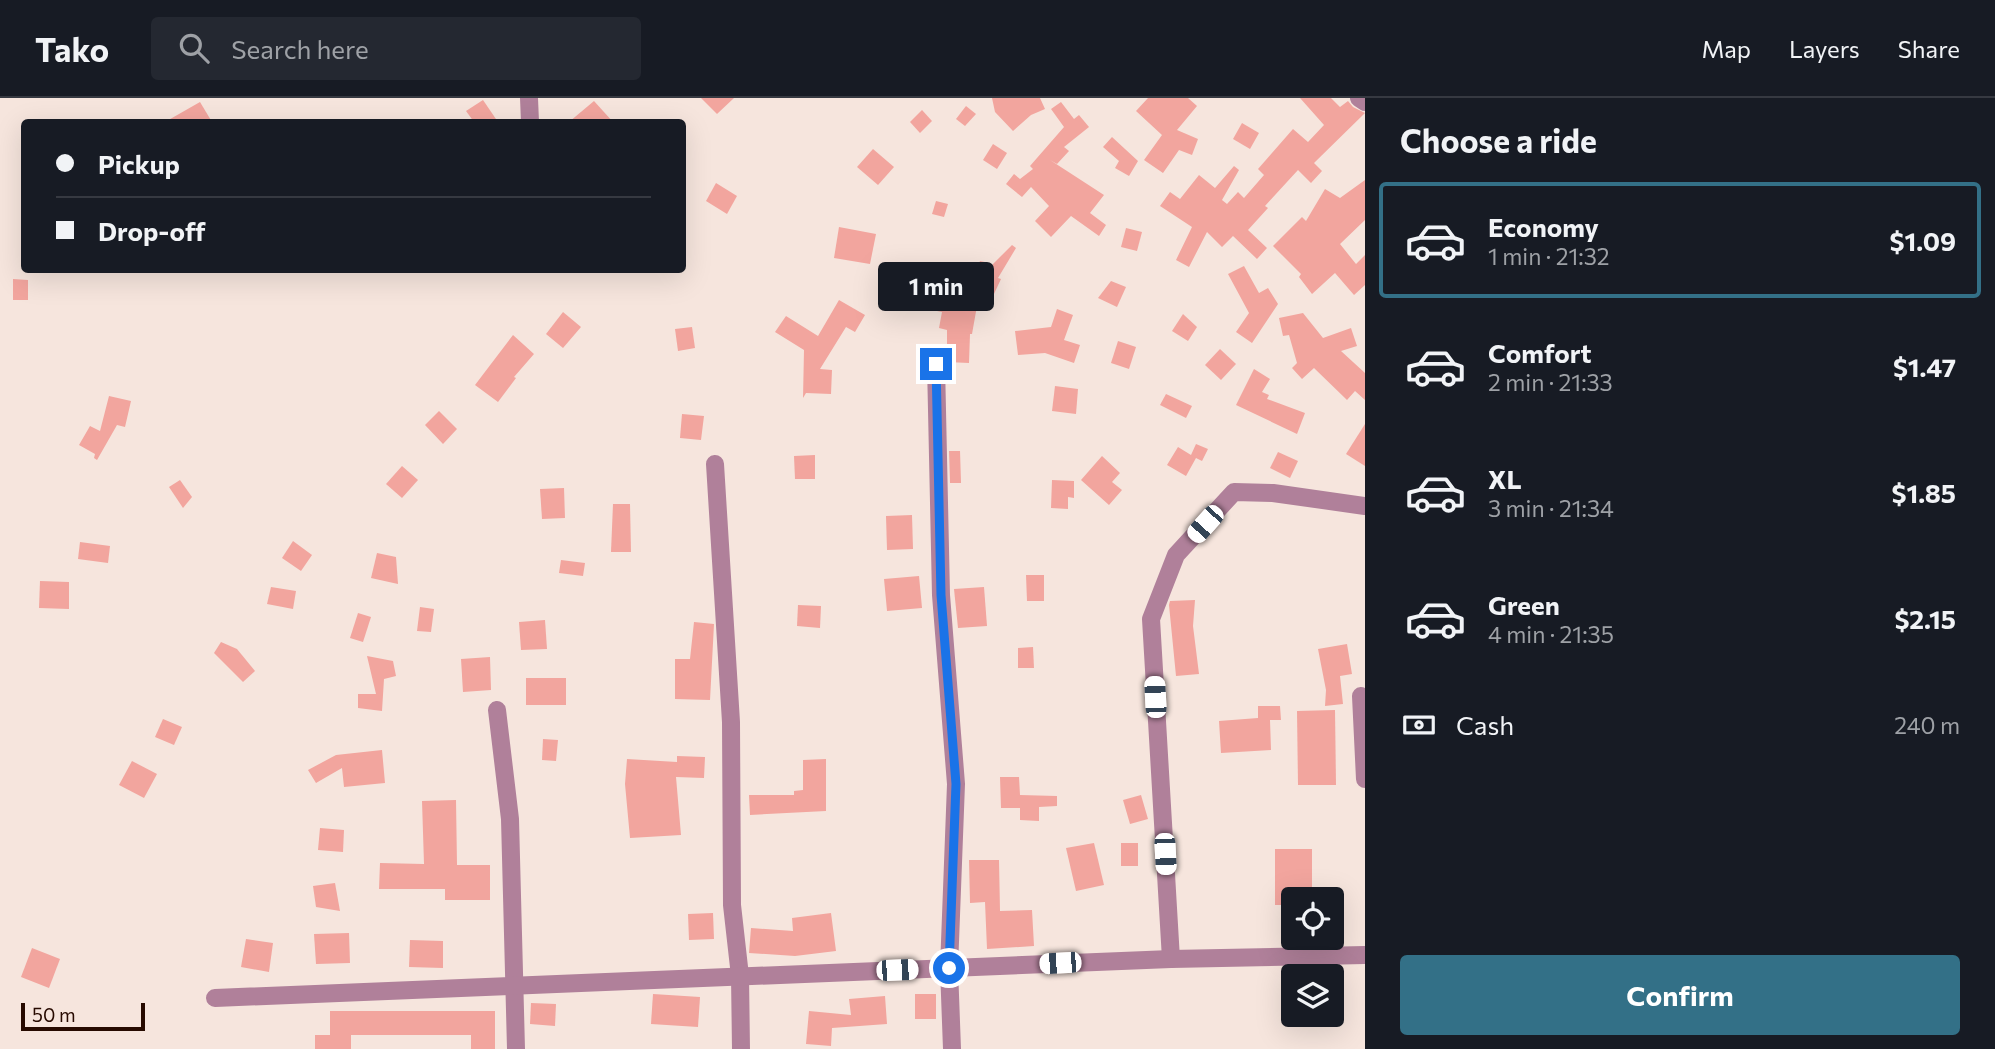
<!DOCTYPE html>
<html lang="en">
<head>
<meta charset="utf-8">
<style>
	body { margin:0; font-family:Commissioner,sans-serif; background:#242831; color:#f1f3f6; height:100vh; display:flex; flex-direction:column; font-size:26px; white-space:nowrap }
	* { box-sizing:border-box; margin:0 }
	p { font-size:23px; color:#9ea1a6 }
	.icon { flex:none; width:38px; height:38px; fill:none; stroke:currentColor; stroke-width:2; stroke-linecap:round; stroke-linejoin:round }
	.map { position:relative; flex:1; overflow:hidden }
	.drawer { display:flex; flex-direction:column; background:#171b24; width:630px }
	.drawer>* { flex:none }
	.hud { position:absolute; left:21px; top:21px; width:665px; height:154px; border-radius:7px; box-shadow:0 7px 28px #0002; display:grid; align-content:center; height:154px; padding:0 35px; background:#171b24 }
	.controls { position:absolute; left:1281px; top:789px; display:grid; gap:14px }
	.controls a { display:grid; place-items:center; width:63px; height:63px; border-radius:7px; background:#171b24; box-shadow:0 7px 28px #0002; font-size:35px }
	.scale { position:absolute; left:21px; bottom:18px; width:124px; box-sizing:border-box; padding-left:7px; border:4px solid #270a00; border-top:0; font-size:19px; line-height:24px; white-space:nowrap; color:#270a00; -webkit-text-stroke:5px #f6e5dd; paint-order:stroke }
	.end { position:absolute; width:32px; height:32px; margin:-16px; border:9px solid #1a73e8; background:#fff; box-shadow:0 0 0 4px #fff }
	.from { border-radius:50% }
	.bubble { position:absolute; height:49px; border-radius:7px; background:#171b24; box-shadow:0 7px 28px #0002; font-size:23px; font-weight:700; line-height:49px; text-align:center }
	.car { position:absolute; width:21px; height:42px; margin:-21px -10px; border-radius:9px; box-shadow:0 0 5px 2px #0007; background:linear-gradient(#fff 24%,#345 0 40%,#fff 0 76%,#345 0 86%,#fff 0) }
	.hud b { display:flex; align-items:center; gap:24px; height:66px; font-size:26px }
	.hud b+b { border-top:2px solid #363941 }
	.hud i { width:18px; height:18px; background:#f1f3f6 }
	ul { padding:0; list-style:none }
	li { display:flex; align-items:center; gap:21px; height:116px; margin:0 14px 10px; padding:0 21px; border:4px solid transparent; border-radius:7px }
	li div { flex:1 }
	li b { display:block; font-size:26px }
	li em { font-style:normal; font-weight:700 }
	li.on { border-color:#337087 }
	li>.icon { width:63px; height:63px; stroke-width:1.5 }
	h2 { padding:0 35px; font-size:32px; line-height:84px }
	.pay { display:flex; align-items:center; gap:18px; height:77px; padding:0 35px; font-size:26px }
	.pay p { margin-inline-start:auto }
	.cta { display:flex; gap:14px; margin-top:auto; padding:14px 35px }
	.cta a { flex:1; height:80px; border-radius:7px; background:#337087; color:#fff; font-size:28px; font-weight:700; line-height:80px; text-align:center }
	header { display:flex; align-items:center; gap:42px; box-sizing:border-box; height:98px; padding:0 35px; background:#171b24; border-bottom:2px solid #363941 }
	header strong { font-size:33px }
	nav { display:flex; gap:38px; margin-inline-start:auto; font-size:24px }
	.search { width:490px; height:63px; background:#242831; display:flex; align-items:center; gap:18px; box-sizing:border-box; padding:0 24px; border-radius:7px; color:#9ea1a6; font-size:26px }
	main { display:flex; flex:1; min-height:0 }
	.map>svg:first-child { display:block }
	.building { fill:#f2a59e }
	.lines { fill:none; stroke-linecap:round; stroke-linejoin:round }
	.minor { stroke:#b0809a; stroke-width:18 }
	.route { stroke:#1a73e8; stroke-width:9 }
</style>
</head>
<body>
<header>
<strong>Tako</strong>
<div class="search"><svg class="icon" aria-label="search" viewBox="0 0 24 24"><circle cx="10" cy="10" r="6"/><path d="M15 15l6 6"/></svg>Search here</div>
<nav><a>Map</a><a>Layers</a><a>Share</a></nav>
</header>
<main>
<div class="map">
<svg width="1365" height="951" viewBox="0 0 1365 951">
	<rect width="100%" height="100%" fill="#f6e5dd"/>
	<!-- building -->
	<g class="building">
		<path d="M701,0H734L717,16Z"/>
		<path d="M992,0H1040L1045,11L1031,17L1013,33L995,14Z"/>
		<path d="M1148,0H1188L1197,8L1177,32L1198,41L1192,57L1179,52L1163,75L1144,62L1162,37L1136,13Z"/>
		<path d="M1300,0H1331L1340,9L1348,3L1353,9L1365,15L1314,65L1322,73L1311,85L1298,72L1265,108L1268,110L1248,132L1267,150L1257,161L1233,138L1222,149L1207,134L1189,169L1176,162L1192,129L1160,108L1170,94L1180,101L1199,77L1215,90L1234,68L1239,72L1222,102L1227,106L1238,94L1244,100L1264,77L1258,71L1293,31L1308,44L1324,27Z"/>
		<path d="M483,2L498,24H474L466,13Z"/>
		<path d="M594,3L613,24H569Z"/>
		<path d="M200,4L212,24H165Z"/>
		<path d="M1061,4L1074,21L1079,17L1089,29L1064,49L1069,53L1057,66L1050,62L1104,97L1090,115L1106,127L1099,138L1071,118L1051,139L1035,123L1049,108L1031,89L1022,99L1006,86L1014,76L1020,81L1033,71L1030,68L1064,29L1051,11Z"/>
		<path d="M966,8L976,16L965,28L956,21Z"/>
		<path d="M922,12L932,23L920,35L910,24Z"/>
		<path d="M1242,25L1259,35L1250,51L1233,41Z"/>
		<path d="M1112,39L1138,63L1129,78L1115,70L1119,63L1103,49Z"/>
		<path d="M993,46L1007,55L997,71L983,62Z"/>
		<path d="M873,51L894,69L878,87L857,69Z"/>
		<path d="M1365,82V122L1340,146L1356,166L1365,157V187L1354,197L1335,175L1312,196L1299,179L1301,176L1273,148L1302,119L1306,123L1325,91L1340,100Z"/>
		<path d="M716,85L737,98L727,116L706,103Z"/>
		<path d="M936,103L948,106L944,119L932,116Z"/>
		<path d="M839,129L876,136L870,166L834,160Z"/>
		<path d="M1126,130L1142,134L1137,153L1121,149Z"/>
		<path d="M1012,147L1016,150L998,180L1001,181L994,196L980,191L972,236H970L969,265L947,264V232L939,230L942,214L882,202L886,182L945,195V192L966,196L980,163L985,164L983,176Z"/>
		<path d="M1244,168L1259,195L1268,190L1278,206L1252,245L1236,234L1249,215L1228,176Z"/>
		<path d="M13,181L28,182V202H13Z"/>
		<path d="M1111,183L1126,189L1117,209L1098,200Z"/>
		<path d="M839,202L865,217L855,234L846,229L820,271L832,272L831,296L806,295L803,300L804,252L775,234L786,218L818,238Z"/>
		<path d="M1057,211L1073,217L1064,242L1080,247L1074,265L1045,255L1018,257L1015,233L1051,229Z"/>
		<path d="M563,214L581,229L563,250L546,236Z"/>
		<path d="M1303,215L1323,240L1351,230L1357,248L1341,253L1365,275V302L1355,293L1347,302L1314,270L1302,281L1292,270L1297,265L1289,237L1283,238L1279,220Z"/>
		<path d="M1183,216L1197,229L1188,243L1172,233Z"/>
		<path d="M692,229L695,250L678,253L675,231Z"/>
		<path d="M513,237L534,256L514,279L516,280L498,304L475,287Z"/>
		<path d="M1118,243L1136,249L1129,271L1111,265Z"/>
		<path d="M1220,251L1236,266L1221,282L1205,267Z"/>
		<path d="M1254,271L1270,281L1262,294L1269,297L1267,301L1305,315L1297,336L1236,307Z"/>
		<path d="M1055,288L1078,291L1076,316L1052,313Z"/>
		<path d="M1166,296L1192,308L1186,320L1160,307Z"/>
		<path d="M109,298L131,303L125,329L117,327L97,362L94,360L95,356L79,347L90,328L100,333Z"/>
		<path d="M439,313L457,331L443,346L425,327Z"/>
		<path d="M682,316L704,318L701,342L680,340Z"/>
		<path d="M1365,326V368L1346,356Z"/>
		<path d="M1196,346L1208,351L1202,363L1196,360L1186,378L1167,367L1178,349L1191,357Z"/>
		<path d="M949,353H960L961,385H950Z"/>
		<path d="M1278,354L1298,363L1290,380L1270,370Z"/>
		<path d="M815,357V381H795L794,358Z"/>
		<path d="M1102,358L1120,375L1112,384L1122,392L1109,407L1081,382Z"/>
		<path d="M402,368L418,382L402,400L386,386Z"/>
		<path d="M180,382L192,399L183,410L169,389Z"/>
		<path d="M1052,382L1074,383V400L1068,399V411L1051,410Z"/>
		<path d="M564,390L565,420L542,421L540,391Z"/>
		<path d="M613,406H630L631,454H611Z"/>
		<path d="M912,417L913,451L887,452L886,418Z"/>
		<path d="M293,443L312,457L301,473L282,460Z"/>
		<path d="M80,444L110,448L108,465L78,461Z"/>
		<path d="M377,455L396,459L398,486L371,480Z"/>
		<path d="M561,462L585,465L583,478L559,475Z"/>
		<path d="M1026,477H1044V503H1027Z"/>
		<path d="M919,478L922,510L887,513L884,481Z"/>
		<path d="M40,483L69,484V511L39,510Z"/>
		<path d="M271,489L296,493L293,511L267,506Z"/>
		<path d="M984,489L987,528L958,530L954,491Z"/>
		<path d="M1195,502L1193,528L1199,576L1176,578L1169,507L1170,503Z"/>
		<path d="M798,507L821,508L820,530L797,528Z"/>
		<path d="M420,509L434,511L431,534L417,533Z"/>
		<path d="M358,515L371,519L363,544L350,540Z"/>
		<path d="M545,522L547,551L521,552L519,524Z"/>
		<path d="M694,524L714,526L710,602L675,601V561H690Z"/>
		<path d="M221,544L237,551L255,573L243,584L214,555Z"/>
		<path d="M1347,546L1352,576L1340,578L1343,606L1325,608L1326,592L1318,551Z"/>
		<path d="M1033,549L1034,570H1018V550Z"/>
		<path d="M367,558L393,563L396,578L384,581L382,613L358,610V596H376Z"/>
		<path d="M490,559L491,592L463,594L461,561Z"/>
		<rect x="526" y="580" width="40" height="27"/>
		<path d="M1258,608H1280L1281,622H1270L1271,652L1221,655L1219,623L1258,620Z"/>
		<path d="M1335,612L1336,687H1298L1297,613Z"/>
		<path d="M163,621L182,629L174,647L155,639Z"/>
		<path d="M543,641L558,642L556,663L542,662Z"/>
		<path d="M382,652L385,685L344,689L342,670L316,685L308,672L336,657Z"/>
		<path d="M677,658L705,659L704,680L676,679L681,737L630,740L625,686L627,661L677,664Z"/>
		<path d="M826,661V713L750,717L749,697H794V693L803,692V662Z"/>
		<path d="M132,663L157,676L144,700L119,687Z"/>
		<path d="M1000,679H1019L1020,697L1057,698V708L1039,709V723L1020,722V710H1001Z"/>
		<path d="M1141,697L1148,721L1130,726L1123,702Z"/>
		<path d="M456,702L457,767H490V802H445V791H379L380,765L424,766L422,703Z"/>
		<path d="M320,730L344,732L343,754L318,752Z"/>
		<path d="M1094,745L1104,787L1076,793L1066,750Z"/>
		<rect x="1121" y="745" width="17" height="23"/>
		<path d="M1275,751H1312V802H1293V807H1275Z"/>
		<path d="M969,762H999L1000,813L1032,812L1034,848L987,851L985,804L970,805Z"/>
		<path d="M335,785L340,813L316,809L313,788Z"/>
		<path d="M713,815L714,841L689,842L688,816Z"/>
		<path d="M831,815L836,853L795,858L749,855L751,830L793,833L792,820Z"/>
		<path d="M349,835L350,865L316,866L314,836Z"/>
		<path d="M246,841L273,845L269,874L241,869Z"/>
		<path d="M410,842L443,843V870L409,869Z"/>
		<path d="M32,850L60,861L49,890L21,879Z"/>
		<path d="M653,896L700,899L698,929L651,926Z"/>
		<rect x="915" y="896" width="21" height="25"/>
		<path d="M885,898L887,926L832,930L831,948L806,946L809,913L851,917L849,901Z"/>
		<path d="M531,905L556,906L555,928L530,926Z"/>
		<path d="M330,913H495V951H471V937H351V951H315V937H330Z"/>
	</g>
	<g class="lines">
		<!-- minor -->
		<g class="minor">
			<path d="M529,0L530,24"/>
			<path d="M1359,0L1365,4"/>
			<path d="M936,266L941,497L956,686L949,870L952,951"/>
			<path d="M715,366L731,624L732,807L740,878L741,951"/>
			<path d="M1361,598L1365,681"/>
			<path d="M497,612L510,721L516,951"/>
			<path d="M1171,861L1151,521L1176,457L1234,394L1273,395L1365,408"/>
			<path d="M215,900L1171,861L1365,857"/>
		</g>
	</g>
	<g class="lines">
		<!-- route -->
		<path class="route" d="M936,266L941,497L956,686L949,870"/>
	</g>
</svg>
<div class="controls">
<a><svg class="icon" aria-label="locate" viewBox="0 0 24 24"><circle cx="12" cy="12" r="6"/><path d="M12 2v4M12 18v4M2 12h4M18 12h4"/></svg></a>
<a><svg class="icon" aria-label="layers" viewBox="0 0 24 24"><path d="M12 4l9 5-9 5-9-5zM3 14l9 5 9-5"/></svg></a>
</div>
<div class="scale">50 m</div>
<i class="end from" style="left:949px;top:870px"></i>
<i class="end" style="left:936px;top:266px"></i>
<div class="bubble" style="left:878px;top:164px;width:116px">1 min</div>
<i class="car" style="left:1205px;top:426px;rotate:222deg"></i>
<i class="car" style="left:1155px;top:599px;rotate:357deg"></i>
<i class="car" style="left:1165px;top:756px;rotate:177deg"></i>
<i class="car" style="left:1060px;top:865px;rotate:267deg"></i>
<i class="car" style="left:897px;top:872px;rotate:88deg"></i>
<div class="hud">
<b><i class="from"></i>Pickup</b>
<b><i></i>Drop-off</b>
</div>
</div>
<section class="drawer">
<h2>Choose a ride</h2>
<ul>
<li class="on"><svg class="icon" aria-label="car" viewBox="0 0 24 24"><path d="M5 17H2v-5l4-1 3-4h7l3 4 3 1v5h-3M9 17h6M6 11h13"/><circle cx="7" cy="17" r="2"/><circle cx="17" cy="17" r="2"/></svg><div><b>Economy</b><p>1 min · 21:32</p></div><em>$1.09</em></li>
<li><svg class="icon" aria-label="car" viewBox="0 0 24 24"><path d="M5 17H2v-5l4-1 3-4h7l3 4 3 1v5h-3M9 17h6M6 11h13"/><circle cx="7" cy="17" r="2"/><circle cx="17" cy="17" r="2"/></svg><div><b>Comfort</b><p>2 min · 21:33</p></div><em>$1.47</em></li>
<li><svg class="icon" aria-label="car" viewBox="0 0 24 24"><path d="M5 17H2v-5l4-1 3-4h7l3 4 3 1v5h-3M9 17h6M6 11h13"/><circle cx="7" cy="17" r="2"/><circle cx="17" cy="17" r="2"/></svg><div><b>XL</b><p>3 min · 21:34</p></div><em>$1.85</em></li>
<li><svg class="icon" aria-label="car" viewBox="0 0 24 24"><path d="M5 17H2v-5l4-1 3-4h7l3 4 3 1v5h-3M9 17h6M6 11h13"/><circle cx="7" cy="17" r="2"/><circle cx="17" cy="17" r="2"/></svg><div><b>Green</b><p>4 min · 21:35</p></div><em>$2.15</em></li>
</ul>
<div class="pay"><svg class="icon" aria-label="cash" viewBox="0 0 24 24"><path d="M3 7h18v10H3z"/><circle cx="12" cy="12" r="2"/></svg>Cash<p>240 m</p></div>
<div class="cta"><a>Confirm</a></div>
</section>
</main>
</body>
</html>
